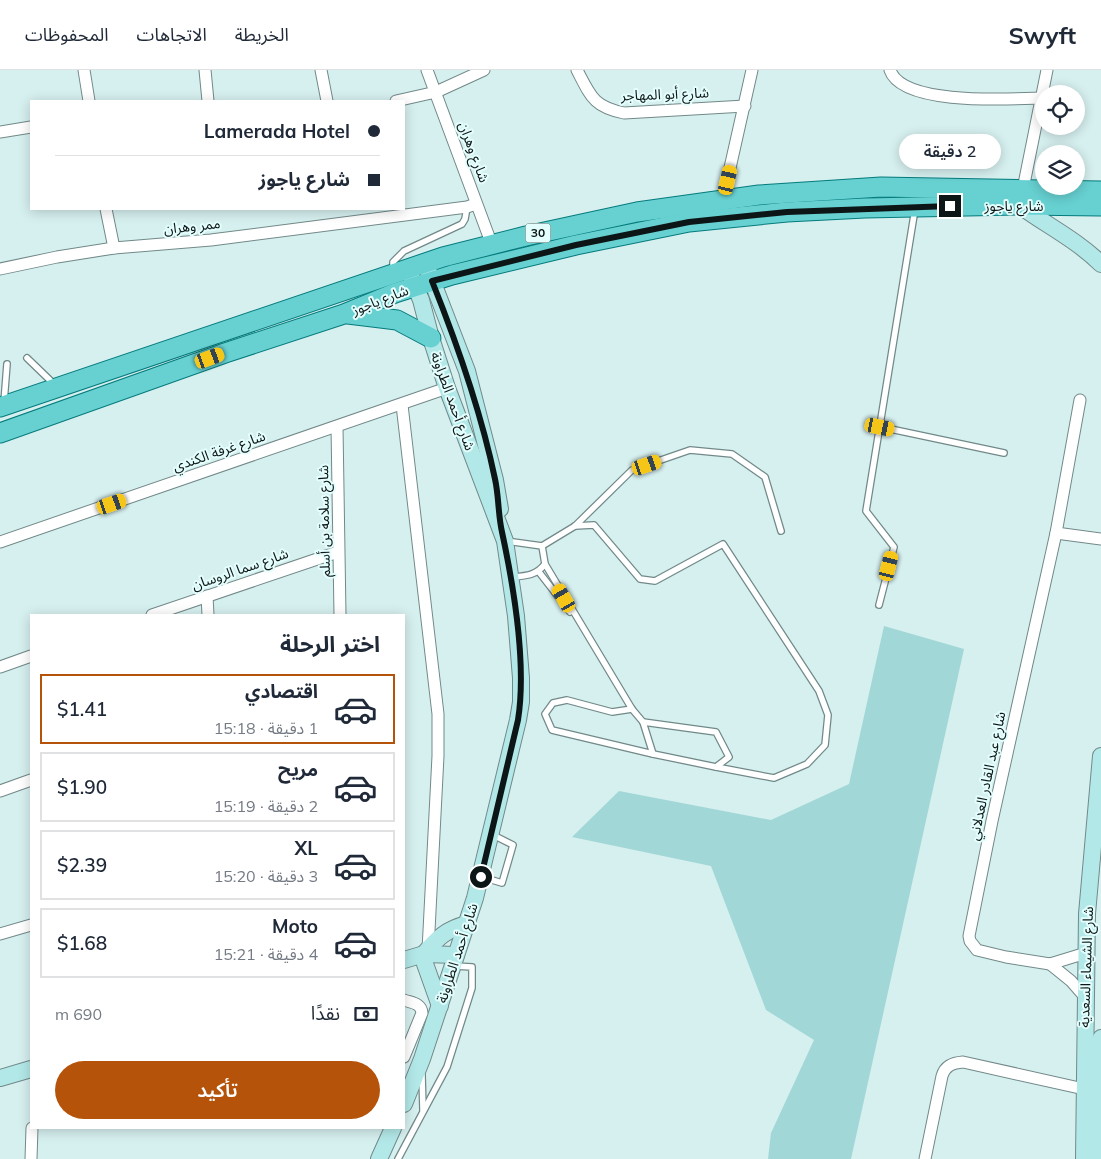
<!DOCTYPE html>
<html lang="ar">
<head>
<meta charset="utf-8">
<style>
	body { margin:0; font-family:Mulish,"Noto Sans Arabic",sans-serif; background:#f6f6f7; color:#1f2937; direction:rtl; height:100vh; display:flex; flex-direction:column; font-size:19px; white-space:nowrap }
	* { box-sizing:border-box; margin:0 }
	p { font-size:16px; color:#747a83 }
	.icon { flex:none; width:28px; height:28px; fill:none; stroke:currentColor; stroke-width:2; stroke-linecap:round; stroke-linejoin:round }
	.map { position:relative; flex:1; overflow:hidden; direction:ltr }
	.panel { position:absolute; left:30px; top:544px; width:375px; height:515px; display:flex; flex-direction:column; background:#fff; border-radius:0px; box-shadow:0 2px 12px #0003; direction:rtl }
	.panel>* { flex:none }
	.top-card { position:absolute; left:30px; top:30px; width:375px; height:110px; border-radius:0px; box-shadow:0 2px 12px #0003; direction:rtl; display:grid; align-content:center; height:110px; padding:0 25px; background:#fff }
	.tools { position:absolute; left:1035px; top:15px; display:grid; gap:10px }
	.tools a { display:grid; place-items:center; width:50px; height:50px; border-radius:50%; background:#fff; box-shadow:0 2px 12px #0003; font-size:25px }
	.end { position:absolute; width:22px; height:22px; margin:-11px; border:6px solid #0d1616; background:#fff; box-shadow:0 0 0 2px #fff }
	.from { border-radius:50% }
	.bubble { position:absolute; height:35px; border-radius:18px; background:#fff; box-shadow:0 2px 12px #0003; font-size:16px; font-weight:600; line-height:35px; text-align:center; direction:rtl }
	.car { position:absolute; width:15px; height:30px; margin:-15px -8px; border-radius:6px; box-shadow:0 0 4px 1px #0007; background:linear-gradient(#f5c518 24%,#345 0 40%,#f5c518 0 76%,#345 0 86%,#f5c518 0) }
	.top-card b { display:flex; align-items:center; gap:18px; height:48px; font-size:19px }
	.top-card b+b { border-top:1px solid #e0e1e3 }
	.top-card i { width:12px; height:12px; background:#1f2937 }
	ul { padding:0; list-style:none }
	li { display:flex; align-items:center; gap:15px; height:70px; margin:0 10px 8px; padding:0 15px; border:2px solid #e0e1e3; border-radius:0px }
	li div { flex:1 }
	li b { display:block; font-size:19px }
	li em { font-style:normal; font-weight:600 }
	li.active { border-color:#b45309 }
	li>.icon { width:45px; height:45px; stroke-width:1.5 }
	h2 { padding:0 25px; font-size:22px; line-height:60px }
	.pay { display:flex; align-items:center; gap:12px; height:55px; padding:0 25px; font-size:19px }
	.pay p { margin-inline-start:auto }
	.action { display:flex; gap:10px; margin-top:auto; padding:10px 25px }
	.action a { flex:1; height:58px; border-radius:30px; background:#b45309; color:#fff; font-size:20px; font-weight:600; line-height:58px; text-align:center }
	header { display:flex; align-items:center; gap:30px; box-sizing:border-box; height:70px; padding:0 25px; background:#fff; border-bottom:1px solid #e0e1e3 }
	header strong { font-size:24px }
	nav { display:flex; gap:28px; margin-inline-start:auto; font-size:18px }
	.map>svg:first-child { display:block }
	.green { fill:#a2d7d7 }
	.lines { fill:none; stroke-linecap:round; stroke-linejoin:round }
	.lane-casing { stroke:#728989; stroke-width:8 }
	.street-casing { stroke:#728989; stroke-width:13 }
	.secondary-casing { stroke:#728989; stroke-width:18 }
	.primary-casing { stroke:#057b7c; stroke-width:21 }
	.lane { stroke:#fff; stroke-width:5.5 }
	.street { stroke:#fff; stroke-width:11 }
	.secondary { stroke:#b3e8e8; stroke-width:16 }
	.primary { stroke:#67d0d1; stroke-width:19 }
	.route { stroke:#0d1616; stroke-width:6 }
	.labels { text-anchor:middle; stroke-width:4; stroke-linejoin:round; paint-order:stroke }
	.shield { fill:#e4fdfd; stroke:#4e5b5b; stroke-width:1 }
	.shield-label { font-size:12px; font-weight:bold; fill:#0d1616 }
	.street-label { font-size:14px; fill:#0d1616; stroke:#e4fdfd }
</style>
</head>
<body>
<header>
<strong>Swyft</strong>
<nav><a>الخريطة</a><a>الاتجاهات</a><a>المحفوظات</a></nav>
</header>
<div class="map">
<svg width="1101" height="1089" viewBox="0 0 1101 1089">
	<rect width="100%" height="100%" fill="#d6efef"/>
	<!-- green -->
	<path class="green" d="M884,556L964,579L851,1089H768L771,1063L814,970L766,940L711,796L572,767L619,721L771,750L849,714Z"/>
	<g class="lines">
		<defs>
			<g id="lane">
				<path d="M393,200V192L404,181L462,154L465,149L467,137"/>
				<path d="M27,288L55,315"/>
				<path d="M4,332L7,294"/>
				<path d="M881,357L1004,383"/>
				<path d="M575,456L594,455L640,509L655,511L723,474L819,621L828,645L825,675L807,694L774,708L716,697"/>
				<path d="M506,471L542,476L545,494C536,506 525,506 511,507"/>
				<path d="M542,476L575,456L632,400L690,380L732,384L765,407L781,461"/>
				<path d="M545,494L632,639L643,652L653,684"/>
				<path d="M539,502L570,542"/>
				<path d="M879,535L894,477L866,441L915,139"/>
				<path d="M632,639L612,642L567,630L553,633L545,644L552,660L653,684L716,697L729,687L716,662L643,652"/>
				<path d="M482,807L502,813L513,775L493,765"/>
				<path d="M422,1005L423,1040"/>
				<path d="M398,1089L447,997L472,918V897L455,896"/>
			</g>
			<g id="street">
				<path d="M84,0L89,31"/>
				<path d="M205,0L208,31"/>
				<path d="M321,0L327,31"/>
				<path d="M427,0L492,175"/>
				<path d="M577,0C591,27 594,37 624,43L745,36"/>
				<path d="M890,0C902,36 1010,29 1042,28"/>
				<path d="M396,31L436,22L484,0"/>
				<path d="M0,62L31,57"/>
				<path d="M1023,119L1047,0"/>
				<path d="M723,129L752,0"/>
				<path d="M106,139L114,178"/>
				<path d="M0,199L57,187L114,178L211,170L467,137L476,134"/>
				<path d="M1080,330L1056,463L992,751L969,866L970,871L977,880L1006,887L1050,894L1086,883"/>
				<path d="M402,335L438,644V686L428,880"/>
				<path d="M337,357L340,545"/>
				<path d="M1056,463L1101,469"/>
				<path d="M0,472L447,318"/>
				<path d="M207,526L208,545"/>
				<path d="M152,545L338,482"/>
				<path d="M0,597L31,586"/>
				<path d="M0,721L31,710"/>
				<path d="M0,864L31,855"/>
				<path d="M1050,894L1071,911L1085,927"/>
				<path d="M404,930C412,933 421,933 422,943L404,987"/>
				<path d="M31,1089L32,1058"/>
				<path d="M925,1089L942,1006C945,996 952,993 963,992L1084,1019"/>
			</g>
			<g id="secondary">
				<path d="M1019,135C1046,155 1077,170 1101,194"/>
				<path d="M428,200L467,301L495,410L500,439"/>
				<path d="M424,884C437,868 447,859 467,854"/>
				<path d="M404,890L424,884L456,885"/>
				<path d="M424,891L440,936"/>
				<path d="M0,1008L31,999"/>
				<path d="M404,1034L422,989L475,828L518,650L521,632V608L516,546L505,471L447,318L431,268L421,230L411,206"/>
				<path d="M379,1089L393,1058"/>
				<path d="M1084,1089L1087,844L1101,686"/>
				<path d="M1097,1089L1101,968"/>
			</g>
			<g id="primary">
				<path d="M348,244L397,250L431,268"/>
				<path d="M0,337L443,187L526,166L637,142L759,125L881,117L1101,121"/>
				<path d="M0,363L225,283L344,244L395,223L452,205L576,175L689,152L787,142L865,138L1019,135L1101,136"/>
			</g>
		</defs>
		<!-- lane casing -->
		<use href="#lane" class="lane-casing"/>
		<!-- street casing -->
		<use href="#street" class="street-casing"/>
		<!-- secondary casing -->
		<use href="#secondary" class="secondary-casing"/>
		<!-- primary casing -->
		<use href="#primary" class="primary-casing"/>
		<!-- lane -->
		<use href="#lane" class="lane"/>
		<!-- street -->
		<use href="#street" class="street"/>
		<!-- secondary -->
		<use href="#secondary" class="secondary"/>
		<!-- primary -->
		<use href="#primary" class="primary"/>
	</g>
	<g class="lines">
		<!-- route -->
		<path class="route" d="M481,807L518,650C527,593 514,518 502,462C498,445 499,427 495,409C481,341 458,276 432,211L576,175L689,152L787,142L950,136"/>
	</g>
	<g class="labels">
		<!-- shield labels -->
		<rect class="shield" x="525.5" y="153.5" width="25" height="19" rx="4"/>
		<g class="shield-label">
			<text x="538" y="167">30</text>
		</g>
		<!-- street labels -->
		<g class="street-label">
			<text transform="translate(665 24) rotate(-2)" y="5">شارع أبو المهاجر</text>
			<text transform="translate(474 82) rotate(70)" y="5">شارع وهران</text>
			<text x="1014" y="141">شارع ياجوز</text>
			<text transform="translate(192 156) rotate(-6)" y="5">ممر وهران</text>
			<text transform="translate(380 230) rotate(-21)" y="5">شارع ياجوز</text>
			<text transform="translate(453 331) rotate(70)" y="5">شارع أحمد الطراونة</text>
			<text transform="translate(219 381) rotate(-19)" y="5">شارع غرفة الكندي</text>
			<text transform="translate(324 451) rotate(-91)" y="5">شارع سلامة بن أسلم</text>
			<text transform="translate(240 499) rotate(-19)" y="5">شارع سما الروسان</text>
			<text transform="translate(987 706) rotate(-78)" y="5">شارع عبد القادر العدلاني</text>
			<text transform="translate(457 883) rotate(-72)" y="5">شارع أحمد الطراونة</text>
			<text transform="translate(1086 897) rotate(-88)" y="5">شارع الشيماء السعدية</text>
		</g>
	</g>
</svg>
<div class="tools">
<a><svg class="icon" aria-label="locate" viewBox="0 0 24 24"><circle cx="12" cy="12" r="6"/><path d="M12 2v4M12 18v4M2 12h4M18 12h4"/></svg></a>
<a><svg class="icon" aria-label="layers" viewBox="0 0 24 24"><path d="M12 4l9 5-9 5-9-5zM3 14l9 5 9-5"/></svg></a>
</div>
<i class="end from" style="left:481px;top:807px"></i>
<i class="end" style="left:950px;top:136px"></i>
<div class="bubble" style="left:899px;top:64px;width:102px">2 دقيقة</div>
<i class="car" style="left:728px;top:110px;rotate:13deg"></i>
<i class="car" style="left:210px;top:288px;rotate:70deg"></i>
<i class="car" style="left:880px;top:357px;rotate:102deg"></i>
<i class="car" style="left:647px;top:395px;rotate:71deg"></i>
<i class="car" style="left:112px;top:434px;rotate:71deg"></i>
<i class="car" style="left:889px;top:496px;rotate:14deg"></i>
<i class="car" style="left:564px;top:528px;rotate:330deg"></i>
<div class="top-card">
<b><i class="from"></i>Lamerada Hotel</b>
<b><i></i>شارع ياجوز</b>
</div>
<section class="panel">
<h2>اختر الرحلة</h2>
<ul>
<li class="active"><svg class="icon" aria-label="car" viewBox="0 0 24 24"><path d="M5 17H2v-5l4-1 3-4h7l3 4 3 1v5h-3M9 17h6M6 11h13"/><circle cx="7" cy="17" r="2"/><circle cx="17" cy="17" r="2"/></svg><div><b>اقتصادي</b><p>1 دقيقة · 15:18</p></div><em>$1.41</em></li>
<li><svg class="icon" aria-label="car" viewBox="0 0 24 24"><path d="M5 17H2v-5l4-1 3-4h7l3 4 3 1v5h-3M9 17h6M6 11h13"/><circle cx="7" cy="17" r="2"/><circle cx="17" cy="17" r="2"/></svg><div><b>مريح</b><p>2 دقيقة · 15:19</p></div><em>$1.90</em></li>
<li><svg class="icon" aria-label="car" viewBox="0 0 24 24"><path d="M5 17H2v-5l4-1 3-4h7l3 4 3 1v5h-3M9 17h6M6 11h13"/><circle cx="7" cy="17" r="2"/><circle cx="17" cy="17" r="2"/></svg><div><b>XL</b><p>3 دقيقة · 15:20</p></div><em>$2.39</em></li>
<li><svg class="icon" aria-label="car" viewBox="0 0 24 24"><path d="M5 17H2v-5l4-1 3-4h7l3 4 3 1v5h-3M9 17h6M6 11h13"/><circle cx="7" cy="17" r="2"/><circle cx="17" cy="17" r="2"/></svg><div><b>Moto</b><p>4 دقيقة · 15:21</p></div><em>$1.68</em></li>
</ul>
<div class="pay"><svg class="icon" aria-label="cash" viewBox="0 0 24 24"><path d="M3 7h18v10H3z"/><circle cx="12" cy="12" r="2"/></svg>نقدًا<p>690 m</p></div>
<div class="action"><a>تأكيد</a></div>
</section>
</div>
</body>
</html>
